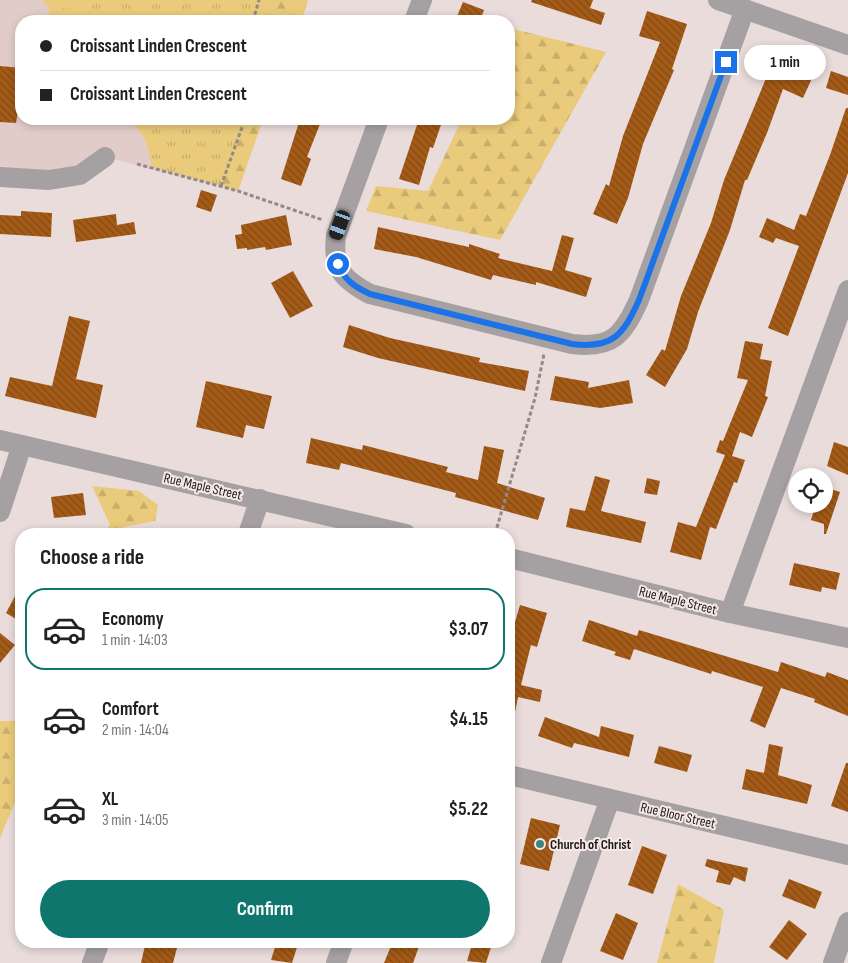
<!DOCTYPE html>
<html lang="en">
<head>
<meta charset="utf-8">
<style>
	body { margin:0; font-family:"Sofia Sans Condensed",sans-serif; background:#f2f2f2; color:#222; height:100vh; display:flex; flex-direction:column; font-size:19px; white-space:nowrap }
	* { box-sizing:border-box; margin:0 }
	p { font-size:16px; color:#767676 }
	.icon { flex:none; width:28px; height:28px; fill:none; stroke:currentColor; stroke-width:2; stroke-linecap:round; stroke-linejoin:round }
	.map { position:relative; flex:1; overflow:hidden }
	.sheet { position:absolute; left:15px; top:528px; width:500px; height:420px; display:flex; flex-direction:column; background:#fff; border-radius:20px; box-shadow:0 2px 8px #0003 }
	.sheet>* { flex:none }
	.hud { position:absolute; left:15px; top:15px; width:500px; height:110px; border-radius:20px; box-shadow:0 2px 8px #0003; display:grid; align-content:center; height:110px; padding:0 25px; background:#fff }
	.fabs { position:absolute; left:788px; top:468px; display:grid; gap:10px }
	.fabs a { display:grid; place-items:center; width:45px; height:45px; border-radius:50%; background:#fff; box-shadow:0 2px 8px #0003; font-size:25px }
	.end { position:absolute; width:22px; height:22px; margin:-11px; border:6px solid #1a73e8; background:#fff; box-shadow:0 0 0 2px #fff }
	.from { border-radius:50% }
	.bubble { position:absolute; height:35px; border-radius:18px; background:#fff; box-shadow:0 2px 8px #0003; font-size:16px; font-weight:700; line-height:35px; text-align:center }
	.car { position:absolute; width:15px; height:30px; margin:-15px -8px; border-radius:6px; box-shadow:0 0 4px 1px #0007; background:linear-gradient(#222 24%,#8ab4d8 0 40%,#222 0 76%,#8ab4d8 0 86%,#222 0) }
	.hud b { display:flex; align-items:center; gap:18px; height:48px; font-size:19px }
	.hud b+b { border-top:1px solid #e0e0e0 }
	.hud i { width:12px; height:12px; background:#222 }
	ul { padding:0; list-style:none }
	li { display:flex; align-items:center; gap:15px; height:82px; margin:0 10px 8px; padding:0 15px; border:2px solid transparent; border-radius:20px }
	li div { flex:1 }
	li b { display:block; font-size:19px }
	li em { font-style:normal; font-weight:700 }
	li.selected { border-color:#0f766e }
	li>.icon { width:45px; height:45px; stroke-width:1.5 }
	h2 { padding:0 25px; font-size:22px; line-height:60px }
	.button { display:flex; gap:10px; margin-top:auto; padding:10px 25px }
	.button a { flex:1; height:58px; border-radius:30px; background:#0f766e; color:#fff; font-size:20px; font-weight:700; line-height:58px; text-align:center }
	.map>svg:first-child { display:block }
	.built { fill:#e2ccca }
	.forest { fill:url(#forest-firs) }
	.park { fill:url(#park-tufts) }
	.pitch { fill:#eacb7b }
	.building { fill:url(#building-back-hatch) }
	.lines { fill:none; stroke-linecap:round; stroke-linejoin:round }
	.path { stroke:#938a88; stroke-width:3; stroke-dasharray:4 2.5; stroke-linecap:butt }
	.minor { stroke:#a5a0a2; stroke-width:20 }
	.route { stroke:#1a73e8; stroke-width:6 }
	.poi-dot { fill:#3e857d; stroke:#f6e9e7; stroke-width:2 }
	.labels { text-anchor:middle; stroke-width:4; stroke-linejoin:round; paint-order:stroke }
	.street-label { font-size:14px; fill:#1e1a19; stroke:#f6e9e7 }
	.poi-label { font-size:14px; font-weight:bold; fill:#1e1a19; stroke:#f6e9e7; text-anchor:start }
</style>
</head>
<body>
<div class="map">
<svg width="848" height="963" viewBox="0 0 848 963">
	<defs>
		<pattern id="forest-firs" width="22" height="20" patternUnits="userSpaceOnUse" patternTransform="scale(1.25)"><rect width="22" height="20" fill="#eacb7b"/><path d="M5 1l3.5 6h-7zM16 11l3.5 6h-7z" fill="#c8ae6a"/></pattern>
		<pattern id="park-tufts" width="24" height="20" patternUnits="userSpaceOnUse" patternTransform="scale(1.25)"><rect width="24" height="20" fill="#eacb7b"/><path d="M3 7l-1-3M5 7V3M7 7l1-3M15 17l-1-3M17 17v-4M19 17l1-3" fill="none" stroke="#c8ae6a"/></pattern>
		<pattern id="building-back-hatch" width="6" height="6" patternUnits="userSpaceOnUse" patternTransform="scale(1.25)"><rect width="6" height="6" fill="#a45b17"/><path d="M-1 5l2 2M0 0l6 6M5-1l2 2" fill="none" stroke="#854a14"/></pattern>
	</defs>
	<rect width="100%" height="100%" fill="#e9dcda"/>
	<!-- built -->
	<path class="built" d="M0,0H308L301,21H21V119H263L238,191L105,157L80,175L0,177Z"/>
	<!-- forest -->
	<g class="forest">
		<path d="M251,0H308L301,21H243Z"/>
		<path d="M509,28L606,52L500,240L366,211L376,186L428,191L462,119H509Z"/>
		<path d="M214,119H263L238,191L221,186Z"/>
		<path d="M92,486L139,491L158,505L155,521L124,527L122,534H104L110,525Z"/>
		<path d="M0,721H21V788L0,838Z"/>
		<path d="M678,884L724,910L714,963H657Z"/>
	</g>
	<!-- park -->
	<g class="park">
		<path d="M44,0H259L253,21H48L49,7L44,4Z"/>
		<path d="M126,119H245L221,186L152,167C148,146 145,131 126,119Z"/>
	</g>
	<!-- pitch -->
	<path class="pitch" d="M49,0H80V9L49,7Z"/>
	<!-- building -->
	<g class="building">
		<path d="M532,0H593L590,8L605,13L601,25L531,2Z"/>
		<path d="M463,2L484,10L480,21H455Z"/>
		<path d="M647,11L687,24L672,69L674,70L643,144L628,198L617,224L593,214L606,184L609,186L623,136L660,42L639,36Z"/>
		<path d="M774,59L813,76L803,98L783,89L767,133L747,180H745L730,230L698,312L687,349L665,387L646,375L662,349L665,351L681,296L711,223L724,180Z"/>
		<path d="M0,66L21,68V112L18,111L16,123L0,122Z"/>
		<path d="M831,71L848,77V95L826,88Z"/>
		<path d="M846,108H848V173L788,336L768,328L799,246L776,238L773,243L759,237L767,218L794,230L800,214L806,216L830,155Z"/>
		<path d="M300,119H322L307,157L311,159L301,186L281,179Z"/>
		<path d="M419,119H443L433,148L430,147L419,185L399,179Z"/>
		<path d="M201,190L217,195L211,212L196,207Z"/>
		<path d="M21,211L52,213L51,237L0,234V215L21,216Z"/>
		<path d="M116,214L117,225L134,222L136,234L76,242L73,220Z"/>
		<path d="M286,215L292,245L266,250L265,247L247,250V248L237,249L235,235L242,234L241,225Z"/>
		<path d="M378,227L469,247V244L500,254L498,258L552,271L562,235L574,238L565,270L592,278L586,297L536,282V285L493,275L491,280L416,257L374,249Z"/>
		<path d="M293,271L313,306L290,318L271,283Z"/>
		<path d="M69,316L90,321L76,379L103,385L96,418L5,396L10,377L52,386Z"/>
		<path d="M349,325L390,338L480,358L479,362L529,371L525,391L378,358L343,347Z"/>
		<path d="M745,341L763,344L760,359L772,361L765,396L768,397L752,437L740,432L732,456L745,460L737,483L734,482L716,529L710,527L701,560L670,552L678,522L696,527L725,455L716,452L720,440L723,441L748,380L737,378Z"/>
		<path d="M555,376L589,382L588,388L629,380L633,403L600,408L550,400Z"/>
		<path d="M206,381L272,396L264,429L246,425L243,438L196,427Z"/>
		<path d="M311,438L362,450L363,445L448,467L446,472L478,480L484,446L504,450L497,483L545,498L538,520L455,497L456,493L341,463L339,470L306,463Z"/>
		<path d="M834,442L848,447V475L827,466Z"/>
		<path d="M595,476L610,480L601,511L646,522L641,543L566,527L570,508L585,511Z"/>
		<path d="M647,478L660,481L657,495L644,493Z"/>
		<path d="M824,487L840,492L826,534H824V524L811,520L816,504H824Z"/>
		<path d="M83,493L86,515L54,518L51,497Z"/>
		<path d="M794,563L840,573L836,590L822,587L821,592L789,585Z"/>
		<path d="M21,585V622L6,613Z"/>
		<path d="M520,605L547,613L537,647L531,645L521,685L542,690L540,702L518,697L514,717L509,716V643Z"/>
		<path d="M589,620L637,636L639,630L778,672L781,662L825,677L827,672L848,680V716L814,702L815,699L781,688L765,728L750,721L763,687L712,671L711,674L634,649L630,660L614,655L616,652L582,641Z"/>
		<path d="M0,633L15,645L0,663Z"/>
		<path d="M545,717L599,737L601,726L634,735L629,757L574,743L572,748L538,736Z"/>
		<path d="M769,744L783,747L778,775L812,785L807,804L742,789L746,769L764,773Z"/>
		<path d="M659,746L692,755L687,772L654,763Z"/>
		<path d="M846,763H848V812L831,806Z"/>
		<path d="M531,818L560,825L549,871L520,864Z"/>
		<path d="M642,846L667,855L653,894L628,885Z"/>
		<path d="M707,859L748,868L745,882L734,877L730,885L716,882L719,871L705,866Z"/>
		<path d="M789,879L822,892L815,909L782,896Z"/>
		<path d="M616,913L638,923L623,960L600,951Z"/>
		<path d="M789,920L807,934L787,960L769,947Z"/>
		<path d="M146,941L177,948L173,963H141Z"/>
		<path d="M277,941H299L292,963L271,960Z"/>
		<path d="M393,941H421L413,963H384Z"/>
		<path d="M473,941H493L486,963L467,961Z"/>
	</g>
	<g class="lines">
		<!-- path -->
		<g class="path">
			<path d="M253,21L259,0"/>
			<path d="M137,164L238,191L323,220"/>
			<path d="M221,186L245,119"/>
			<path d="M495,534L535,398L544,354"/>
		</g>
		<!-- minor -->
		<g class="minor">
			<path d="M718,0L848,45"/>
			<path d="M414,21L422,0"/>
			<path d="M379,119L336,236C332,268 343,280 370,294L572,344C613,349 623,335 639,300L745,9"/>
			<path d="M0,177L49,180L80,175L105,157"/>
			<path d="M0,440L406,534"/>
			<path d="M0,512L22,445"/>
			<path d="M248,534L260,499"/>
			<path d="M509,558L730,613L848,638"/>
			<path d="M730,613L848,290"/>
			<path d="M509,775L848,855"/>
			<path d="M92,963L100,941"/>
			<path d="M336,963L344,941"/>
			<path d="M551,963L610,799"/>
			<path d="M833,963L848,922"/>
		</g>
	</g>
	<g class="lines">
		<!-- route -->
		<path class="route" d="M338,264C344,280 355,287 370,294L572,344C613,349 623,335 639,300L726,62"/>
	</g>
	<!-- markers -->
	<circle class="poi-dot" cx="540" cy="844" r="5"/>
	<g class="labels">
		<!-- street labels -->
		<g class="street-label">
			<text transform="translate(203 486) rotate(13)" y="5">Rue Maple Street</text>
			<text transform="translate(678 600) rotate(14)" y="5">Rue Maple Street</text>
			<text transform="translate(678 815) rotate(13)" y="5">Rue Bloor Street</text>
		</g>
		<!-- poi labels -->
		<g class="poi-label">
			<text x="550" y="849">Church of Christ</text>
		</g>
	</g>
</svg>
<div class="fabs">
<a><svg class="icon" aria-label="locate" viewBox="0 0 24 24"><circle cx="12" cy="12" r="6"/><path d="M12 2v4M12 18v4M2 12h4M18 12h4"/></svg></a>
</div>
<i class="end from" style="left:338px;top:264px"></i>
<i class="end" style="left:726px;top:62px"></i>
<div class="bubble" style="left:744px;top:45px;width:82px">1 min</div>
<i class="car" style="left:340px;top:225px;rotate:200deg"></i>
<div class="hud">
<b><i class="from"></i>Croissant Linden Crescent</b>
<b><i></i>Croissant Linden Crescent</b>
</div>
<section class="sheet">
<h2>Choose a ride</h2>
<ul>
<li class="selected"><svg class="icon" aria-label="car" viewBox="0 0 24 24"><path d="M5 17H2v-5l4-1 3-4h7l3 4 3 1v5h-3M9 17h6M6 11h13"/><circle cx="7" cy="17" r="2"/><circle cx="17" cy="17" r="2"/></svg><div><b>Economy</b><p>1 min · 14:03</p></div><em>$3.07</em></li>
<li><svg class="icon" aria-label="car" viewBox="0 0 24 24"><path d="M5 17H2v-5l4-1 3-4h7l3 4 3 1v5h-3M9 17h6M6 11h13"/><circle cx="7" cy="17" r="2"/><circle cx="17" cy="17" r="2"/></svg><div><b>Comfort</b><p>2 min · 14:04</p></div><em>$4.15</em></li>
<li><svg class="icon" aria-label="car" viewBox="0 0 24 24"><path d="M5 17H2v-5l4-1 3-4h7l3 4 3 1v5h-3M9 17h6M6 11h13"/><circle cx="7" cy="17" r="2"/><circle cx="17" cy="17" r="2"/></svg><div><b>XL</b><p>3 min · 14:05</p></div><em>$5.22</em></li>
</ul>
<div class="button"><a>Confirm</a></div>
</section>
</div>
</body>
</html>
